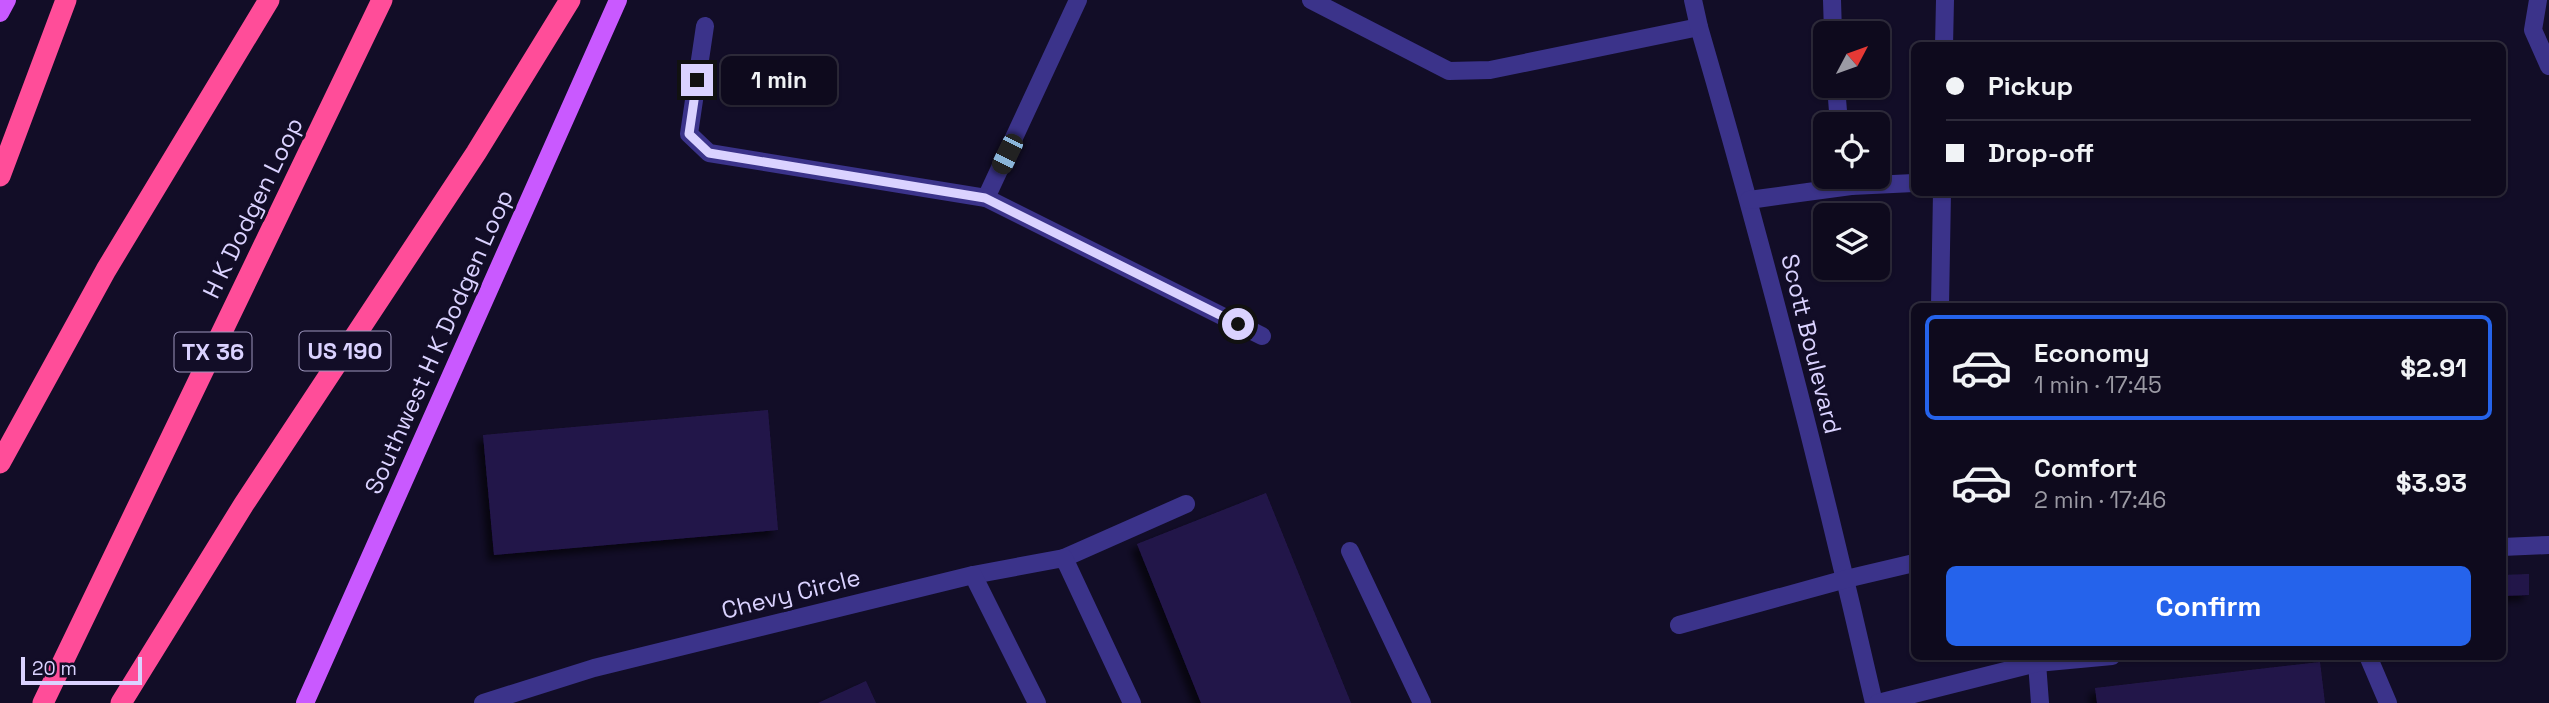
<!DOCTYPE html>
<html lang="en">
<head>
<meta charset="utf-8">
<style>
	body { margin:0; font-family:"Space Grotesk",sans-serif; background:#1c182a; color:#f1f3f6; height:100vh; display:flex; flex-direction:column; font-size:26px; white-space:nowrap }
	* { box-sizing:border-box; margin:0 }
	p { font-size:23px; color:#9b9aa4 }
	.icon { flex:none; width:38px; height:38px; fill:none; stroke:currentColor; stroke-width:2; stroke-linecap:round; stroke-linejoin:round }
	.map { position:relative; flex:1; overflow:hidden }
	.side { position:absolute; left:1911px; top:303px; width:595px; height:357px; display:flex; flex-direction:column; background:#0e0a1d; border-radius:10px; box-shadow:0 2px 5px #0004,0 0 0 2px #2e2b3b }
	.side>* { flex:none }
	.guide { position:absolute; left:1911px; top:42px; width:595px; height:154px; border-radius:10px; box-shadow:0 2px 5px #0004,0 0 0 2px #2e2b3b; display:grid; align-content:center; height:154px; padding:0 35px; background:#0e0a1d }
	.needle { width:46px; rotate:49deg }
	.fabs { position:absolute; left:1813px; top:21px; display:grid; gap:14px }
	.fabs a { display:grid; place-items:center; width:77px; height:77px; border-radius:10px; background:#0e0a1d; box-shadow:0 2px 5px #0004,0 0 0 2px #2e2b3b; font-size:35px }
	.scale { position:absolute; left:21px; bottom:18px; width:121px; box-sizing:border-box; padding-left:7px; border:4px solid #dad2ff; border-top:0; font-size:19px; line-height:24px; white-space:nowrap; color:#dad2ff; -webkit-text-stroke:5px #120d27; paint-order:stroke }
	.end { position:absolute; width:32px; height:32px; margin:-16px; border:9px solid #dad2ff; background:#111; box-shadow:0 0 0 4px #111 }
	.from { border-radius:50% }
	.bubble { position:absolute; height:49px; border-radius:10px; background:#0e0a1d; box-shadow:0 2px 5px #0004,0 0 0 2px #2e2b3b; font-size:23px; font-weight:600; line-height:49px; text-align:center }
	.car { position:absolute; width:21px; height:42px; margin:-21px -10px; border-radius:9px; box-shadow:0 0 5px 2px #0007; background:linear-gradient(#222 24%,#8ab4d8 0 40%,#222 0 76%,#8ab4d8 0 86%,#222 0) }
	.guide b { display:flex; align-items:center; gap:24px; height:66px; font-size:26px }
	.guide b+b { border-top:2px solid #2e2b3b }
	.guide i { width:18px; height:18px; background:#f1f3f6 }
	ul { padding:12px 0 0; list-style:none }
	li { display:flex; align-items:center; gap:21px; height:105px; margin:0 14px 10px; padding:0 21px; border:4px solid transparent; border-radius:10px }
	li div { flex:1 }
	li b { display:block; font-size:26px }
	li em { font-style:normal; font-weight:600 }
	li.current { border-color:#2563eb }
	li>.icon { width:63px; height:63px; stroke-width:1.5 }
	.action { display:flex; gap:14px; margin-top:auto; padding:14px 35px }
	.action a { flex:1; height:80px; border-radius:10px; background:#2563eb; color:#fff; font-size:28px; font-weight:600; line-height:80px; text-align:center }
	.map>svg:first-child { display:block }
	.building { fill:#24174a; filter:url(#shadow) }
	.lines { fill:none; stroke-linecap:round; stroke-linejoin:round }
	.minor { stroke:#3b338a; stroke-width:18 }
	.major { stroke:#c959ff; stroke-width:18 }
	.highway { stroke:#ff4d99; stroke-width:21 }
	.route { stroke:#dad2ff; stroke-width:9 }
	.labels { text-anchor:middle; stroke-width:6; stroke-linejoin:round; paint-order:stroke }
	.shield { fill:#120d27; stroke:#9e97be; stroke-width:2 }
	.shield-label { font-size:23px; font-weight:bold; fill:#dad2ff }
	.street-label { font-size:24px; fill:#dad2ff; stroke:#120d27 }
</style>
</head>
<body>
<div class="map">
<svg width="2549" height="703" viewBox="0 0 2549 703">
	<defs>
		<filter id="shadow"><feDropShadow dx="-6" dy="6" stdDeviation="3.5" flood-color="#0009"/></filter>
	</defs>
	<rect width="100%" height="100%" fill="#120d27"/>
	<!-- building -->
	<g class="building">
		<path d="M768,410L778,530L494,555L483,435Z"/>
		<path d="M1266,493L1351,703H1201L1137,544Z"/>
		<path d="M2529,574V595L2502,596V575Z"/>
		<path d="M2320,662L2325,703H2097L2095,688Z"/>
		<path d="M866,681L876,703H818Z"/>
	</g>
	<g class="lines">
		<!-- minor -->
		<g class="minor">
			<path d="M1078,0L986,198L1262,336"/>
			<path d="M1311,0L1449,71L1490,70L1699,27"/>
			<path d="M1693,0L1699,27C1764,250 1822,476 1874,703"/>
			<path d="M1832,0L1833,33"/>
			<path d="M2538,0L2533,30L2549,66"/>
			<path d="M705,26L689,134L709,153L986,198"/>
			<path d="M1944,46L1945,0"/>
			<path d="M1836,86L1839,124"/>
			<path d="M1851,186L1914,183"/>
			<path d="M1749,200L1851,186L1847,177"/>
			<path d="M1940,306L1942,192"/>
			<path d="M2502,547L2549,545"/>
			<path d="M1350,551L1422,703"/>
			<path d="M1064,558L1186,504"/>
			<path d="M973,575L1064,558L1132,703"/>
			<path d="M1679,625L1846,579L1914,563"/>
			<path d="M2368,656L2388,703"/>
			<path d="M2037,663L2040,703"/>
			<path d="M483,703L594,668L973,575L1037,703"/>
			<path d="M1878,703L2037,663L2112,656"/>
		</g>
		<!-- major -->
		<g class="major">
			<path d="M0,13L7,0"/>
			<path d="M305,703L618,0"/>
		</g>
		<!-- highway -->
		<g class="highway">
			<path d="M0,176L66,0"/>
			<path d="M0,463L106,270L269,0"/>
			<path d="M43,703L382,0"/>
			<path d="M121,703L244,504L476,153L570,0"/>
		</g>
	</g>
	<g class="lines">
		<!-- route -->
		<path class="route" d="M697,80L689,134L709,153L985,198L1238,324"/>
	</g>
	<g class="labels">
		<!-- shield labels -->
		<g class="shield">
			<rect x="299.5" y="331.5" width="91" height="39" rx="5"/>
			<rect x="174.5" y="332.5" width="77" height="39" rx="5"/>
		</g>
		<g class="shield-label">
			<text x="345" y="359">US 190</text>
			<text x="213" y="360">TX 36</text>
		</g>
		<!-- street labels -->
		<g class="street-label">
			<text transform="translate(253 208) rotate(-64)" y="8">H K Dodgen Loop</text>
			<text transform="translate(439 342) rotate(-66)" y="8">Southwest H K Dodgen Loop</text>
			<text transform="translate(1811 344) rotate(76)" y="8">Scott Boulevard</text>
			<text transform="translate(791 594) rotate(-14)" y="8">Chevy Circle</text>
		</g>
	</g>
</svg>
<div class="fabs">
<a><svg class="needle" viewBox="-14 -14 28 28"><path d="M0-13l5 13h-10z" fill="#e53935"/><path d="M0 13l5-13h-10z" fill="#9b9aa4"/></svg></a>
<a><svg class="icon" aria-label="locate" viewBox="0 0 24 24"><circle cx="12" cy="12" r="6"/><path d="M12 2v4M12 18v4M2 12h4M18 12h4"/></svg></a>
<a><svg class="icon" aria-label="layers" viewBox="0 0 24 24"><path d="M12 4l9 5-9 5-9-5zM3 14l9 5 9-5"/></svg></a>
</div>
<div class="scale">20 m</div>
<i class="end from" style="left:1238px;top:324px"></i>
<i class="end" style="left:697px;top:80px"></i>
<div class="bubble" style="left:721px;top:56px;width:116px">1 min</div>
<i class="car" style="left:1007px;top:154px;rotate:206deg"></i>
<div class="guide">
<b><i class="from"></i>Pickup</b>
<b><i></i>Drop-off</b>
</div>
<section class="side">
<ul>
<li class="current"><svg class="icon" aria-label="car" viewBox="0 0 24 24"><path d="M5 17H2v-5l4-1 3-4h7l3 4 3 1v5h-3M9 17h6M6 11h13"/><circle cx="7" cy="17" r="2"/><circle cx="17" cy="17" r="2"/></svg><div><b>Economy</b><p>1 min · 17:45</p></div><em>$2.91</em></li>
<li><svg class="icon" aria-label="car" viewBox="0 0 24 24"><path d="M5 17H2v-5l4-1 3-4h7l3 4 3 1v5h-3M9 17h6M6 11h13"/><circle cx="7" cy="17" r="2"/><circle cx="17" cy="17" r="2"/></svg><div><b>Comfort</b><p>2 min · 17:46</p></div><em>$3.93</em></li>
</ul>
<div class="action"><a>Confirm</a></div>
</section>
</div>
</body>
</html>
